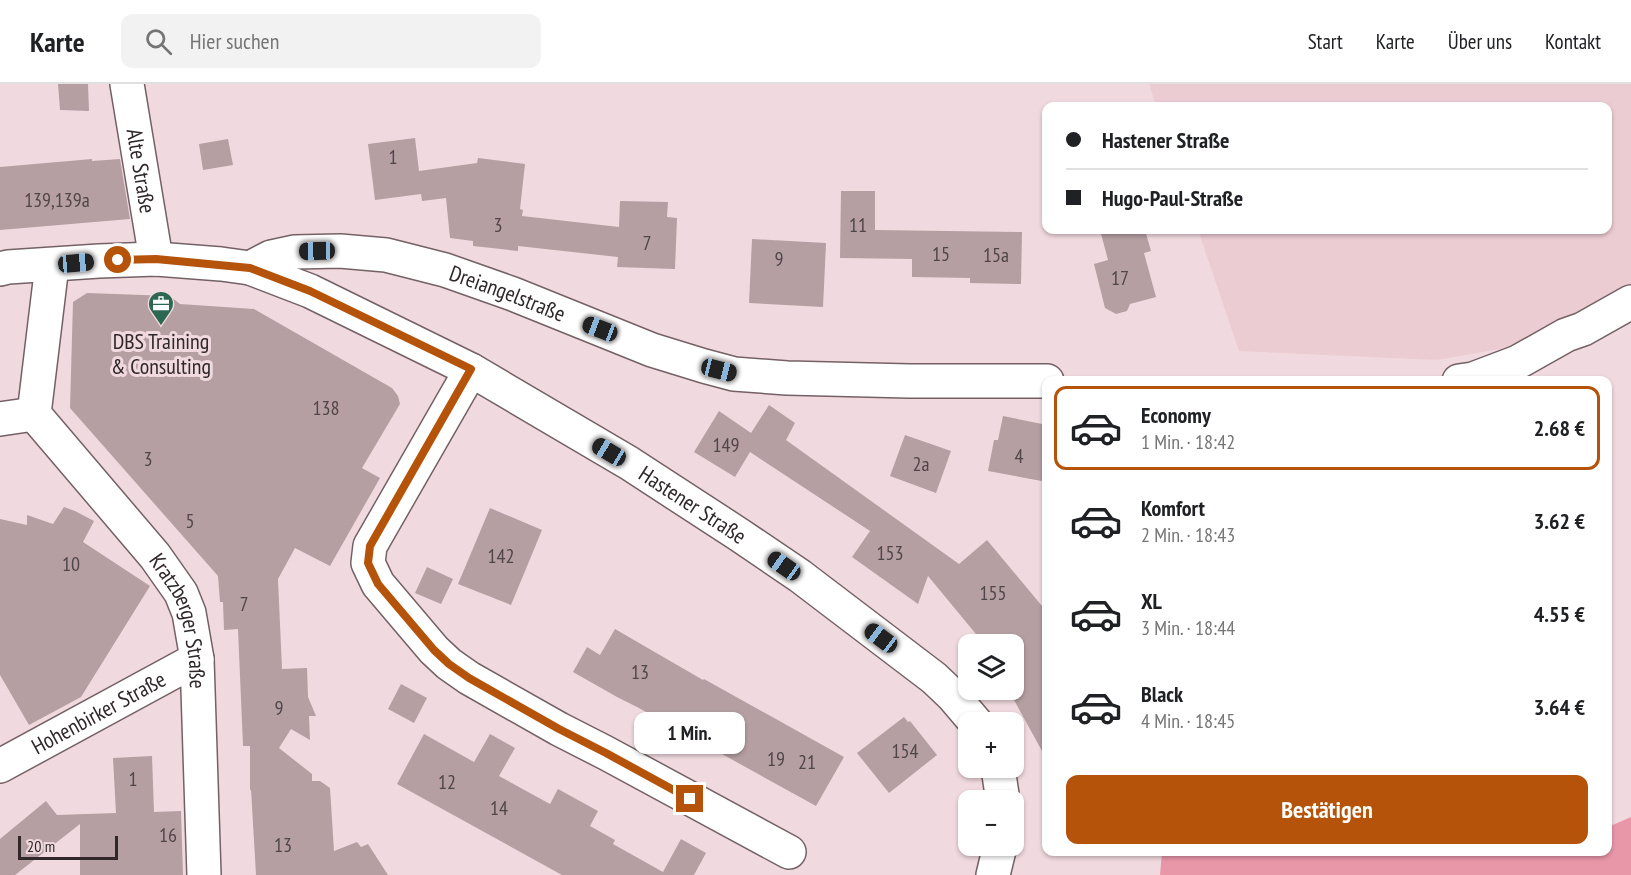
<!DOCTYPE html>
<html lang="de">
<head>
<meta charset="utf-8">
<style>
	body { margin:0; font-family:"PT Sans Narrow",sans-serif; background:#f2f2f2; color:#202124; height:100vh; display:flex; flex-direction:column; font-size:22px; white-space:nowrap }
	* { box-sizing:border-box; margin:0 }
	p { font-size:20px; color:#757577 }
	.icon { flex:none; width:33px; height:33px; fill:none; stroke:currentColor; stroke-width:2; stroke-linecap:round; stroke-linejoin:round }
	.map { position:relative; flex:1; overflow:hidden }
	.details { position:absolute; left:1042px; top:292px; width:570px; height:480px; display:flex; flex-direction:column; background:#fff; border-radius:12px; box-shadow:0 2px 4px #0004 }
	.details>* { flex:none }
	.top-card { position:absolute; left:1042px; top:18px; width:570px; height:132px; border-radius:12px; box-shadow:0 2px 4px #0004; display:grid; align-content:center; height:132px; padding:0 24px; background:#fff }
	.buttons { position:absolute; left:958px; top:550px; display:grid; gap:12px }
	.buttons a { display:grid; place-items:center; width:66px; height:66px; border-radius:12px; background:#fff; box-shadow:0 2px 4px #0004; font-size:30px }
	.scale { position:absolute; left:18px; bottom:15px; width:100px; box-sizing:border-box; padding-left:6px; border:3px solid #2f2729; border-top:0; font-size:16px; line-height:21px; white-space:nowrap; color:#2f2729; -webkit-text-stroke:4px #f1dadf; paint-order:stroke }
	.end { position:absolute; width:27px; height:27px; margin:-14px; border:8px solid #b45309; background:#fff; box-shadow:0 0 0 3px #fff }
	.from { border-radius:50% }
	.bubble { position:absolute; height:42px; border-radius:12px; background:#fff; box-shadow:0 2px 4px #0004; font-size:20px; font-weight:700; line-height:42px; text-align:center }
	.car { position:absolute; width:18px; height:36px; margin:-18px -9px; border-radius:8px; box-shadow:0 0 4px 2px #0007; background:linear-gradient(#222 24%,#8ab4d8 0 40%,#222 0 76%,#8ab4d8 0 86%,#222 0) }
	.top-card b { display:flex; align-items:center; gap:21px; height:57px; font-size:22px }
	.top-card b+b { border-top:2px solid #e0e0e0 }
	.top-card i { width:15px; height:15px; background:#202124 }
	ul { padding:10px 0 0; list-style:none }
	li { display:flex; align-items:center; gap:18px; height:84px; margin:0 12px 9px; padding:0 12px; border:3px solid transparent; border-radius:12px }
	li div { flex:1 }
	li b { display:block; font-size:22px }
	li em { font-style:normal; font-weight:700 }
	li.on { border-color:#b45309 }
	li>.icon { width:54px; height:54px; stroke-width:1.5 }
	.button { display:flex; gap:12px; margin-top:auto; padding:12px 24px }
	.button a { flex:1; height:69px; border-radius:12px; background:#b45309; color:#fff; font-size:24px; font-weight:700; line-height:69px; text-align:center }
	header { display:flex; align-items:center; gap:36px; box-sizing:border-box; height:84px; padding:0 30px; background:#fff; border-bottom:2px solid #e0e0e0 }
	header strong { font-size:28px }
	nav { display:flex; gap:33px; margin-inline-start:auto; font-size:21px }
	.search { width:420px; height:54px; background:#f2f2f2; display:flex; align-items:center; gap:15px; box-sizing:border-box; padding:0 21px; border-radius:12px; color:#757577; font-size:22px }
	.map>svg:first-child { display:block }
	.built { fill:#ebccd2 }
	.green { fill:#e897a9 }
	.building { fill:#b59fa3 }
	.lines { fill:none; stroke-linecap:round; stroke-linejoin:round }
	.minor-casing { stroke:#746165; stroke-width:36 }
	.secondary-casing { stroke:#746165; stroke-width:36 }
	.minor { stroke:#fff; stroke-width:33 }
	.secondary { stroke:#fff; stroke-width:33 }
	.route { stroke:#b45309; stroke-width:8 }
	.labels { text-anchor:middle; stroke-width:6; stroke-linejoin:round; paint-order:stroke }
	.number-label { font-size:20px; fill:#504548 }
	.street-label { font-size:22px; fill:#2f2729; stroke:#f1dadf }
	.poi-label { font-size:22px; fill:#2f2729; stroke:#f1dadf }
</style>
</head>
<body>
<header>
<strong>Karte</strong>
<div class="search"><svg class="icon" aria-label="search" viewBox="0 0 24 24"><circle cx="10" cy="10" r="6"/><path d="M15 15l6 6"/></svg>Hier suchen</div>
<nav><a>Start</a><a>Karte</a><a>Über uns</a><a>Kontakt</a></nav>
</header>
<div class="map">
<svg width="1631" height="791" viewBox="0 0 1631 791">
	<rect width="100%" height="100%" fill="#f1dadf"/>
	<!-- built -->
	<path class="built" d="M1149,0H1631V200L1511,263L1437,276L1239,267L1198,146H1608V22H1156Z"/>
	<!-- green -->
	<path class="green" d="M1631,733V791H1160L1162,768H1608V743Z"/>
	<!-- building -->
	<g class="building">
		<path d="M58,0H88L89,27L60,26Z"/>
		<path d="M415,54L419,87L477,79L478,74L525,80L520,125L523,126L522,132L619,143L620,117L668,118L667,133L677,134L675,185L617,183L618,173L518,162V167L473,162V157L450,154L446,114L422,117L421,110L375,116L368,60Z"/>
		<path d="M228,55L233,81L203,86L199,60Z"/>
		<path d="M92,75V77L120,75L130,135L0,146V83Z"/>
		<path d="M841,107H875V146L1022,148L1021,200L970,199V194L912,193V175L840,174Z"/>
		<path d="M1100,146H1145L1151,167L1144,169L1156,213L1130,220L1127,227L1116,230L1105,224L1094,180L1108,176Z"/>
		<path d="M752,155L826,159L823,223L749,219Z"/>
		<path d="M87,209L170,212L180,220L254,225L392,304L398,312L400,320L362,384L380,394L330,482L295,464L278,495L282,585L307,584L308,613L316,632H309L310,656L291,645L279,664L312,690V697H320L330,704L334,767L357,758L361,763L368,760L388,791H256L251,705L250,707V662H243L238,545L224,546L223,518H220L218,492L70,324L73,218Z"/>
		<path d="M769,321L795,339L786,356L959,480L987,456L1047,528V676L1014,616V561H985L928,492L918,520L852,473L870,447L750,368L735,393L694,368L719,327L751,349Z"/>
		<path d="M1003,332L1047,341V398L988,387L994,356H998Z"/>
		<path d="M905,351L951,367L936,409L890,392Z"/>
		<path d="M64,423L75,427L94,437L83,458L150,502L81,613L29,641L0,591V435L27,441V431L53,440Z"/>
		<path d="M490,424L542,446L511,521L458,500Z"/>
		<path d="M427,483L453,495L441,520L415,509Z"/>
		<path d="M615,545L703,596L704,595L844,673L816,722L637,623L617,613L573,588L587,563L600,571Z"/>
		<path d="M401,600L427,614L414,639L388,625Z"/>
		<path d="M904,633L908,638L910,637L937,671L889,709L857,669Z"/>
		<path d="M424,650L474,678L490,650L515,664L499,692L550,720L558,705L598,727L590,742L615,756L613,760L663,788L681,755L706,769L694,791H562L397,700Z"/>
		<path d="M152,672L154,728L181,727L183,791H80V740L15,791H0V755L46,717L57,731L116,729L113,674Z"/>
	</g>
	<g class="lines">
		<defs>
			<g id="minor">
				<path id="s1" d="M127,0L156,175"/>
				<path id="s2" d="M52,181L34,330L155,472L181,509L189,529L197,575L204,791"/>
				<path id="s3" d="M250,184L271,173L294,168L340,167L386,171L445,186L513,210L652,266L704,282L734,290L787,294L909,297H1047"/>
				<path d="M471,286L370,462L368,479L378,500L434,566L449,580L469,594L559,645L606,669L789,768"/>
				<path d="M1459,297L1473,295L1518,278L1566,251L1583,245L1631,218"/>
				<path d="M0,335L34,330"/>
				<path id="s4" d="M0,682L197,575"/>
			</g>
			<g id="secondary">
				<path id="s5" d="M0,185L8,183L99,177L156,175L221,180L250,184L310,207L471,286L629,379L738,450L800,492L934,594L953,612L976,639"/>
				<path d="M998,684L1003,717"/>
				<path d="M993,791L1000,762"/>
			</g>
		</defs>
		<!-- minor casing -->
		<use href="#minor" class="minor-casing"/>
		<!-- secondary casing -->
		<use href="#secondary" class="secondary-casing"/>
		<!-- minor -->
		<use href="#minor" class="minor"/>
		<!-- secondary -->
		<use href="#secondary" class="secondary"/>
	</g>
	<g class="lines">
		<!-- route -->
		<path class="route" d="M118,176L156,175L250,184L310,207L471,285L370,462L368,479L378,500L434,566L449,580L469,594L559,645L606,669L690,715"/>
	</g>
	<!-- icons -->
	<defs>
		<symbol id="office-pin" viewBox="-11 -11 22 30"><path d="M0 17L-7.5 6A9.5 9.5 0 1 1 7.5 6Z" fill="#2c6751" stroke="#f1dadf"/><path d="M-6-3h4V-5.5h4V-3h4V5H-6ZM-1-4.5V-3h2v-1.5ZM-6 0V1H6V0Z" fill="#fff"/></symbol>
	</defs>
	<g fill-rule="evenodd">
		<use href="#office-pin" x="146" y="205" width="30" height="40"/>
	</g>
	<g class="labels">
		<!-- number labels -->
		<g class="number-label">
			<text x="393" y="80">1</text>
			<text x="57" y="123">139,139a</text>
			<text x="498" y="148">3</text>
			<text x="858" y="148">11</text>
			<text x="647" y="166">7</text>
			<text x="941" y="177">15</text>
			<text x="996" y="178">15a</text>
			<text x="779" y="182">9</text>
			<text x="1120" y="201">17</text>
			<text x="326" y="331">138</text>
			<text x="726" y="368">149</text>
			<text x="1019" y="379">4</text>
			<text x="148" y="382">3</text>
			<text x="921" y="387">2a</text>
			<text x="190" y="444">5</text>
			<text x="890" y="476">153</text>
			<text x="501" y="479">142</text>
			<text x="71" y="487">10</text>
			<text x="993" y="516">155</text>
			<text x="244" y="527">7</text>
			<text x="640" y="595">13</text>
			<text x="279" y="631">9</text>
			<text x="905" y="674">154</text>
			<text x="776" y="682">19</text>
			<text x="807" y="685">21</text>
			<text x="133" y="702">1</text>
			<text x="447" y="705">12</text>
			<text x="499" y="731">14</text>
			<text x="168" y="758">16</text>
			<text x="283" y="768">13</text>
		</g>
		<!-- street labels -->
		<g class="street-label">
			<text dy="8" stroke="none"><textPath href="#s1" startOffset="88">Alte Straße</textPath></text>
			<text dy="8" stroke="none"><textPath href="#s3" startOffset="267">Dreiangelstraße</textPath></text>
			<text dy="8" stroke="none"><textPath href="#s5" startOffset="754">Hastener Straße</textPath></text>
			<text dy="8" stroke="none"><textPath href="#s2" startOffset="408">Kratzberger Straße</textPath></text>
			<text dy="8" stroke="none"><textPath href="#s4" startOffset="112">Hohenbirker Straße</textPath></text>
		</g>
		<!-- poi labels -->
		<g class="poi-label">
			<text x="161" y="265">DBS Training<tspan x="161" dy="25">&amp; Consulting</tspan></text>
		</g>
	</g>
</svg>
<div class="buttons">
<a><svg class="icon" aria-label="layers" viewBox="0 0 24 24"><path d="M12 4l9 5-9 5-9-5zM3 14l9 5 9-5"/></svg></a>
<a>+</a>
<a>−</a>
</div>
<div class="scale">20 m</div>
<i class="end from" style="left:118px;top:176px"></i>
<i class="end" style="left:690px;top:715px"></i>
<div class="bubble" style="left:634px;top:628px;width:111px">1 Min.</div>
<i class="car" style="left:317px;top:167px;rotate:269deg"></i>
<i class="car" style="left:76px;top:179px;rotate:85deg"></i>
<i class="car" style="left:600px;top:245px;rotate:291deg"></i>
<i class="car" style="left:719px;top:286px;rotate:104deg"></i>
<i class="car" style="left:609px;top:368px;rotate:301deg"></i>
<i class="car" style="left:784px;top:482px;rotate:305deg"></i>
<i class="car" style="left:881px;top:554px;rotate:307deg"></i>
<div class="top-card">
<b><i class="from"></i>Hastener Straße</b>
<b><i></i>Hugo-Paul-Straße</b>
</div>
<section class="details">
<ul>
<li class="on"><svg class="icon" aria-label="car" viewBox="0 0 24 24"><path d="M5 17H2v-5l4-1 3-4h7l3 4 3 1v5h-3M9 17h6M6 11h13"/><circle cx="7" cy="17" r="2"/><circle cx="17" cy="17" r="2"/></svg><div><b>Economy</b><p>1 Min. · 18:42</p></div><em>2.68 €</em></li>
<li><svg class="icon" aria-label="car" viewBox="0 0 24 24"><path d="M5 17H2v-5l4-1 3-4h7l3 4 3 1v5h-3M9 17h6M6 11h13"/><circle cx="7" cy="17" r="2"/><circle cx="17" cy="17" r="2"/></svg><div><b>Komfort</b><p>2 Min. · 18:43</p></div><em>3.62 €</em></li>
<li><svg class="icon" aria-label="car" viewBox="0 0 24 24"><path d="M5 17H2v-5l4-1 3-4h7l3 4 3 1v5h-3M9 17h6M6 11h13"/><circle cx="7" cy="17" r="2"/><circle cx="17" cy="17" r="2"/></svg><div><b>XL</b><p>3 Min. · 18:44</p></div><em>4.55 €</em></li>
<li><svg class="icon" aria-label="car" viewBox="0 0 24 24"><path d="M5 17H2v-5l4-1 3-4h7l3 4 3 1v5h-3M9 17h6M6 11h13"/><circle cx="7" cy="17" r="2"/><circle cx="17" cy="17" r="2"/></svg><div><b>Black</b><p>4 Min. · 18:45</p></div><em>3.64 €</em></li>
</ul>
<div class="button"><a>Bestätigen</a></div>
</section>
</div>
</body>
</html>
